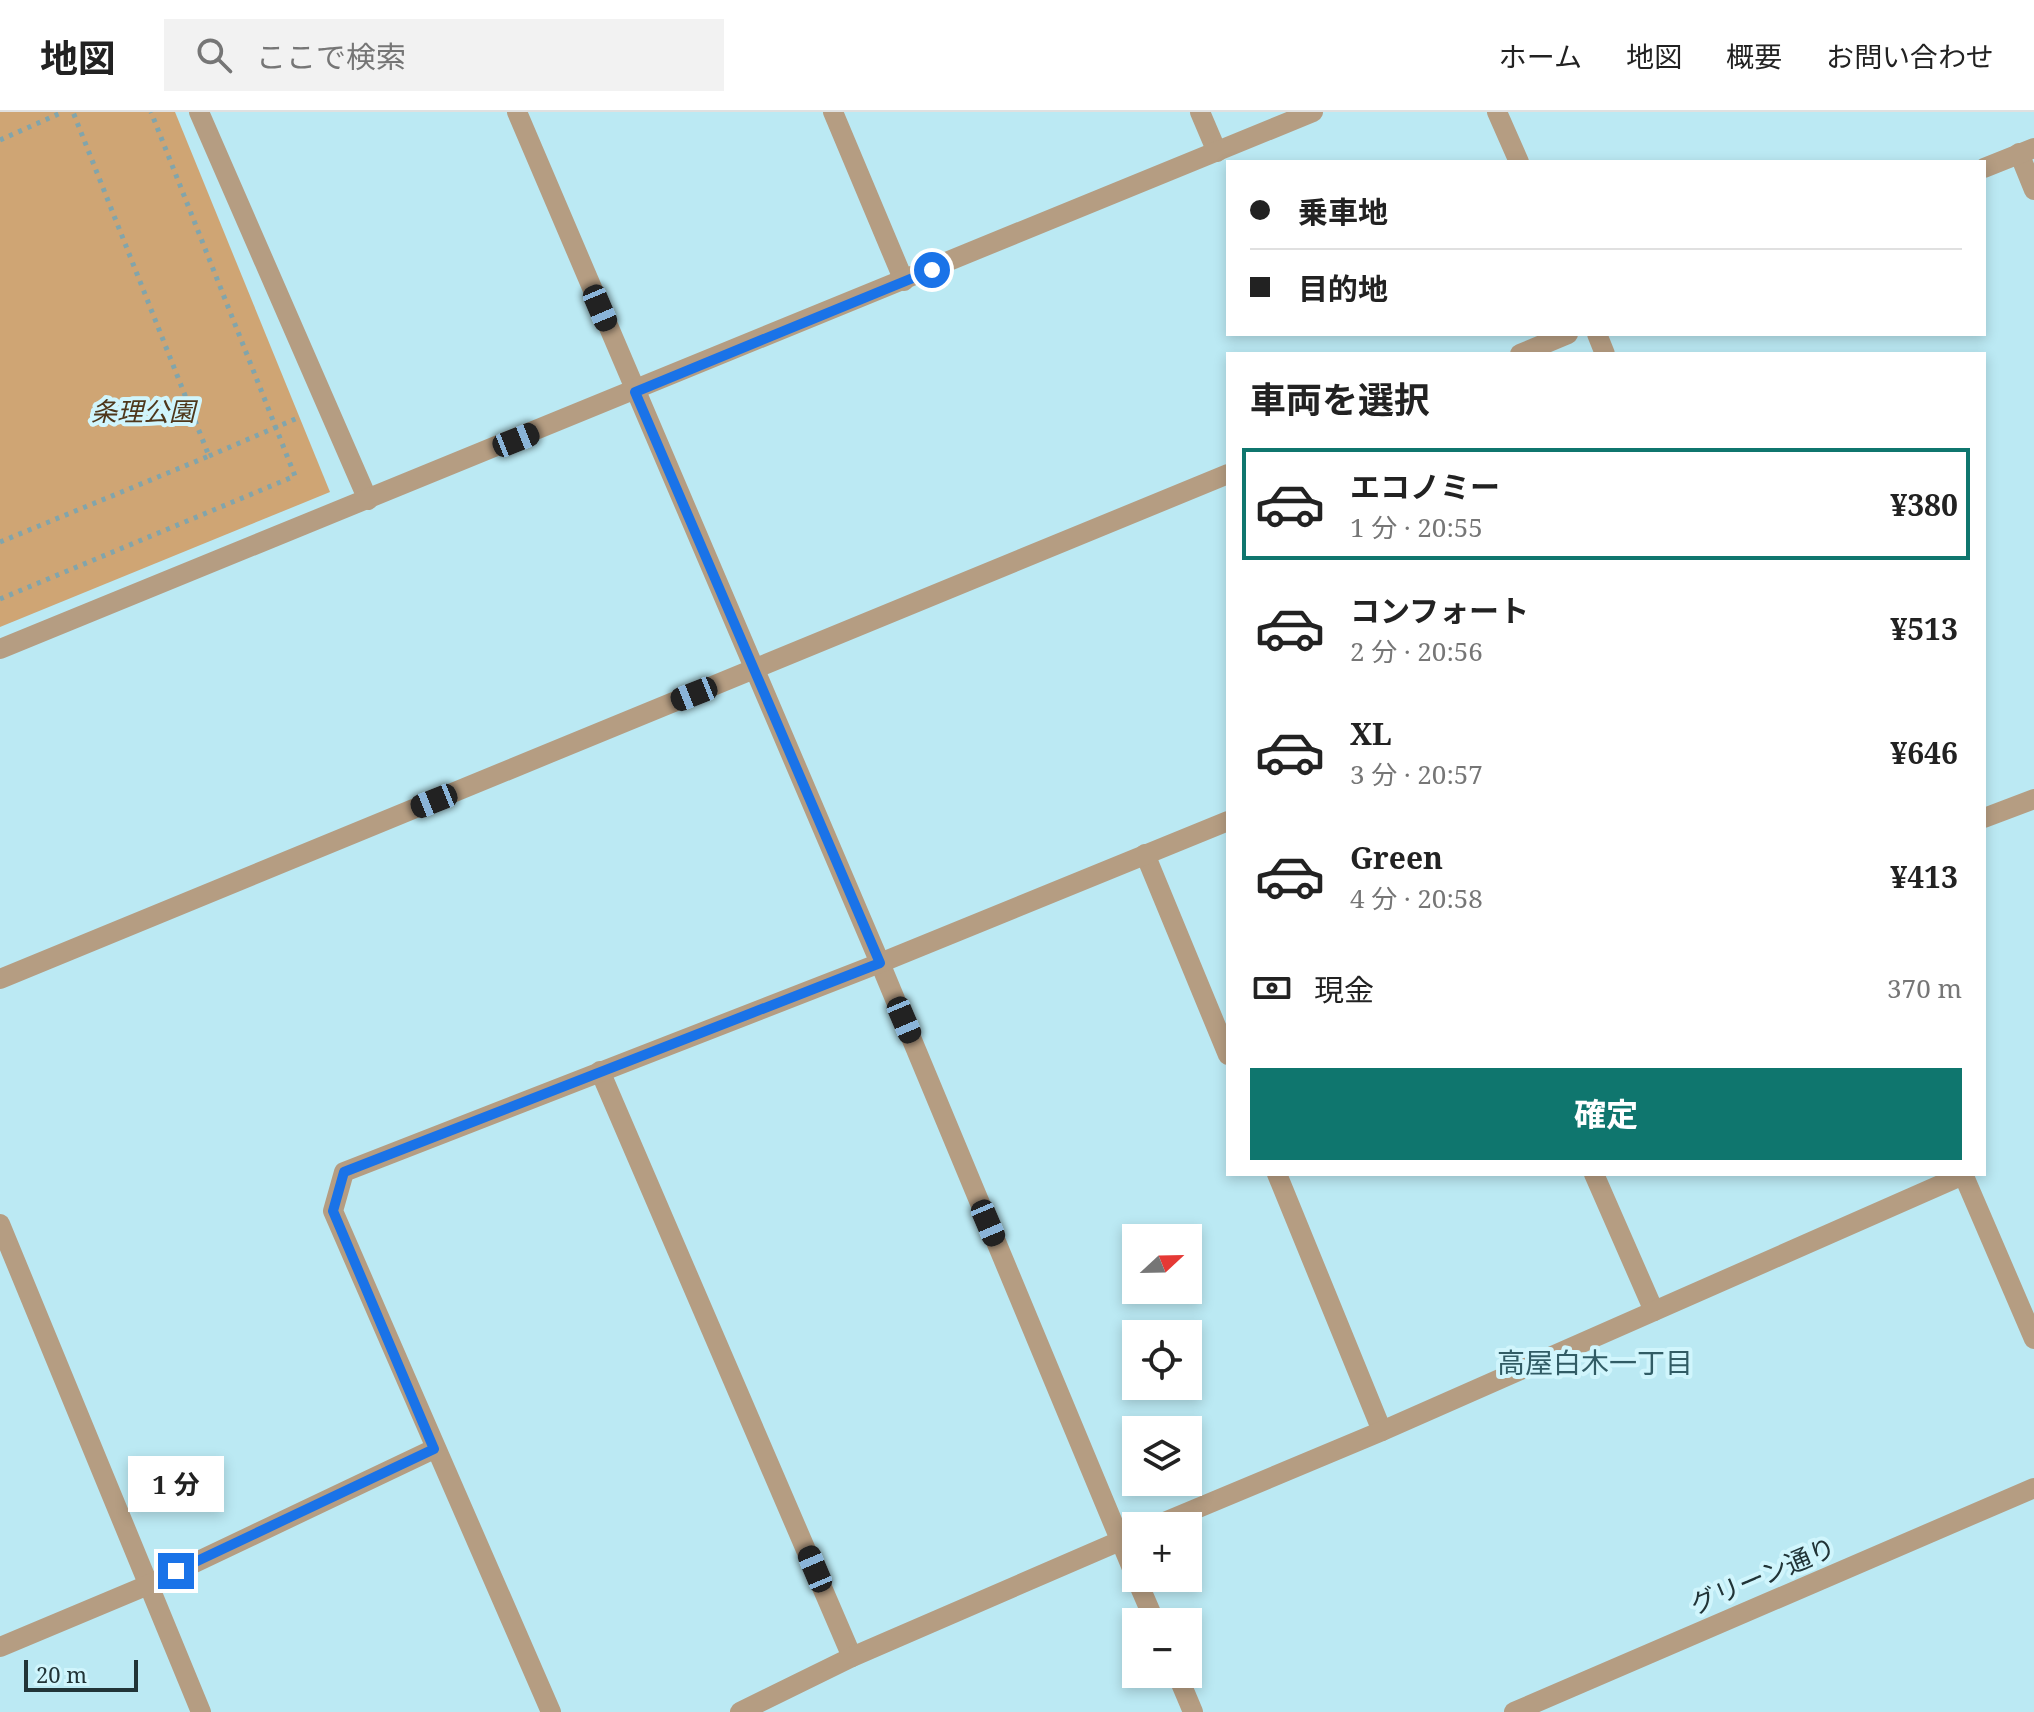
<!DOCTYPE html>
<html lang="ja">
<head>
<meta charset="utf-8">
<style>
	body { margin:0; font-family:"Noto Serif","Noto Sans JP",serif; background:#f2f2f2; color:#222; height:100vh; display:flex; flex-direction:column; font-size:30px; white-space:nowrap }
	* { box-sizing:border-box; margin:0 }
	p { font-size:26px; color:#767676 }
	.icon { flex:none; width:44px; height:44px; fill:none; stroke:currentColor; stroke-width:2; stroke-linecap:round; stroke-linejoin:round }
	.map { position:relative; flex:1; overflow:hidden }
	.side { position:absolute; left:1226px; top:240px; width:760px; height:824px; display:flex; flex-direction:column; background:#fff; border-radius:0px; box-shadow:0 4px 12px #0003 }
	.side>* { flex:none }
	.hud { position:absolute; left:1226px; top:48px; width:760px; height:176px; border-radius:0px; box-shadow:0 4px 12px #0003; display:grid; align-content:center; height:176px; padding:0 24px; background:#fff }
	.needle { width:52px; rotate:68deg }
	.tools { position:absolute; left:1122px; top:1112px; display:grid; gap:16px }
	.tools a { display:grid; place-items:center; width:80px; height:80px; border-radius:0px; background:#fff; box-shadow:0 4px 12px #0003; font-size:40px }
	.scale { position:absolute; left:24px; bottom:20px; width:114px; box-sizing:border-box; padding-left:8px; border:4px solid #213437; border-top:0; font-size:22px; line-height:28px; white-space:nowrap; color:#213437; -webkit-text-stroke:6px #d0f5fc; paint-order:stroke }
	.end { position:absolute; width:36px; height:36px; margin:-18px; border:10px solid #1a73e8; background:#fff; box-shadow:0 0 0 4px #fff }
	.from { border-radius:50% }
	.bubble { position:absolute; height:56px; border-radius:0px; background:#fff; box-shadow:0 4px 12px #0003; font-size:26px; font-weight:700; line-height:56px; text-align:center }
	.car { position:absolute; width:24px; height:48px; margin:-24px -12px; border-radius:10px; box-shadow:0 0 6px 2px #0007; background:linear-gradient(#222 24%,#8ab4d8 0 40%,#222 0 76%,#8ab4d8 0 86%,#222 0) }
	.hud b { display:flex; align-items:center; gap:28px; height:76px; font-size:30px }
	.hud b+b { border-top:2px solid #e0e0e0 }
	.hud i { width:20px; height:20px; background:#222 }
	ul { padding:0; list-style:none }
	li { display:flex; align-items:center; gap:24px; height:112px; margin:0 16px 12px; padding:0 8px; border:4px solid transparent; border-radius:0px }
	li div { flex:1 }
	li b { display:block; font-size:30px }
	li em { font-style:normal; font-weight:700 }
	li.active { border-color:#0f766e }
	li>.icon { width:72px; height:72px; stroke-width:1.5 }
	h2 { padding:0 24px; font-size:36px; line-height:96px }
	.pay { display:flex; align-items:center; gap:20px; height:88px; padding:0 24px; font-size:30px }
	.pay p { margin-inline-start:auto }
	.action { display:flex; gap:16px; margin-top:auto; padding:16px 24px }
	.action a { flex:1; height:92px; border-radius:0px; background:#0f766e; color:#fff; font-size:32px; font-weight:700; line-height:92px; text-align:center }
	header { display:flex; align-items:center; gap:48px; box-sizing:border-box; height:112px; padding:0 40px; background:#fff; border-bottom:2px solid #e0e0e0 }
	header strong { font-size:38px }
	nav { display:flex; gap:44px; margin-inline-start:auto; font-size:28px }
	.search { width:560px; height:72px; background:#f2f2f2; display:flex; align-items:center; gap:20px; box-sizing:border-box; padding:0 28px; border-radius:0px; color:#767676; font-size:30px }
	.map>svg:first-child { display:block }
	.green { fill:#cfa574 }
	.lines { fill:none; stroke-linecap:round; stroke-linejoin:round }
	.path { stroke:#81a5ac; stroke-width:5; stroke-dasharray:4 6; stroke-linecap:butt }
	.minor { stroke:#b59d82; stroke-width:20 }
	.route { stroke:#1a73e8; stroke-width:10 }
	.labels { text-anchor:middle; stroke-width:8; stroke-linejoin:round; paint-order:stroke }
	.park-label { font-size:26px; font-style:italic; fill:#4e371b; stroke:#d0f5fc }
	.street-label { font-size:26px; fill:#213437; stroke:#d0f5fc }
	.neighbourhood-label { font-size:28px; fill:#315c65; stroke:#d0f5fc }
</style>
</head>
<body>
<header>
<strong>地図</strong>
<div class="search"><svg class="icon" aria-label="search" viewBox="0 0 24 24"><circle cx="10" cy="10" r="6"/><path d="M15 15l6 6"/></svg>ここで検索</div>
<nav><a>ホーム</a><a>地図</a><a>概要</a><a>お問い合わせ</a></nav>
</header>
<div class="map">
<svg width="2034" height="1600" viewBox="0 0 2034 1600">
	<rect width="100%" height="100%" fill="#bbe9f3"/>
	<!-- green -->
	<path class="green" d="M0,0H175L330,380L0,515Z"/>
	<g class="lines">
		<!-- path -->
		<g class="path">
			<path d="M0,28L63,0"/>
			<path d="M209,344L300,305"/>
			<path d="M0,430L209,344L73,0"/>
			<path d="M0,487L295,364L151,0"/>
		</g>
		<!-- minor -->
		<g class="minor">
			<path d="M199,0L368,388"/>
			<path d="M517,0L880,851L1136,1466"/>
			<path d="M833,0L904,169"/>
			<path d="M1200,0L1217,40"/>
			<path d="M1497,0L1519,50"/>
			<path d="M2019,41L2034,78"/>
			<path d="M1984,56L2034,36"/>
			<path d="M1597,222L1605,242"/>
			<path d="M1520,242L1568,222"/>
			<path d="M0,537L1313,0"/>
			<path d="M1984,706L2034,687"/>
			<path d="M1145,742L1228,943"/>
			<path d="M0,867L1228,362"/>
			<path d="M600,959L852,1545"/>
			<path d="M1277,1062L1382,1319"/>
			<path d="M1594,1062L1654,1199"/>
			<path d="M1963,1062L2034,1227"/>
			<path d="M0,1112L201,1600"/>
			<path d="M1155,1414L1382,1319L1963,1063"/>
			<path d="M1136,1466L1155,1510"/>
			<path d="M0,1535L148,1473L434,1337"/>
			<path d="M1177,1562L1193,1600"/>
			<path d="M551,1600L333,1099L344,1060L880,851L1228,709"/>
			<path d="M740,1600L852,1545L1136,1422"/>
			<path d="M1514,1600L2034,1376"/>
		</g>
	</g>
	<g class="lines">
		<!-- route -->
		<path class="route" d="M176,1459L434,1337L333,1099L344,1060L880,851L635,280L932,158"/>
	</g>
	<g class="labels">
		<!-- park labels -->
		<g class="park-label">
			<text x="143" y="309">条理公園</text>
		</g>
		<!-- street labels -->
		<g class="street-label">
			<text transform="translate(1763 1464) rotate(-23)" y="9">グリーン通り</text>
		</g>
		<!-- neighbourhood labels -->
		<g class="neighbourhood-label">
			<text x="1595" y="1261">高屋白木一丁目</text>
		</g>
	</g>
</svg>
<div class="tools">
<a><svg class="needle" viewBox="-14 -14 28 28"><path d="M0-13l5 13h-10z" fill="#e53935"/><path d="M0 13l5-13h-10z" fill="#767676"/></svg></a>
<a><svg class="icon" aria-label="locate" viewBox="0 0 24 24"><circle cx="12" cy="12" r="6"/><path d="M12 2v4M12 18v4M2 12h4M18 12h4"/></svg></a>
<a><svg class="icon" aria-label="layers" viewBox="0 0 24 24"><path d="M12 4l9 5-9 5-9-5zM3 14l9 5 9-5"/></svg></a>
<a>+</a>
<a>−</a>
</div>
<div class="scale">20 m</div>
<i class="end from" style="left:932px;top:158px"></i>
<i class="end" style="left:176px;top:1459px"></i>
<div class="bubble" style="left:128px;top:1344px;width:96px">1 分</div>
<i class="car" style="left:600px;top:196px;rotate:157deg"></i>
<i class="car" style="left:516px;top:328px;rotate:68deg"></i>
<i class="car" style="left:694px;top:582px;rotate:248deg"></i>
<i class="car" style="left:434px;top:689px;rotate:248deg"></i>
<i class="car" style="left:904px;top:908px;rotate:157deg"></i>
<i class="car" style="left:988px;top:1111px;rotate:157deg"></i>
<i class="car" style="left:815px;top:1457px;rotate:337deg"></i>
<div class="hud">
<b><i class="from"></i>乗車地</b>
<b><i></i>目的地</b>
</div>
<section class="side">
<h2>車両を選択</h2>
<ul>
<li class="active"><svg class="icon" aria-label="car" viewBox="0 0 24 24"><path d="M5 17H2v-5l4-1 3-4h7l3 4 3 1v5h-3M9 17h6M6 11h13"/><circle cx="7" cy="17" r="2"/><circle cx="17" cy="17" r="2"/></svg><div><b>エコノミー</b><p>1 分 · 20:55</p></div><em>¥380</em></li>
<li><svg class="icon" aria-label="car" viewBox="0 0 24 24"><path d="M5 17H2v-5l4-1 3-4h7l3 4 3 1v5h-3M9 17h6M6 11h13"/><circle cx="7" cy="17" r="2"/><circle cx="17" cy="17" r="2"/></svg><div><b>コンフォート</b><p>2 分 · 20:56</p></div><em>¥513</em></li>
<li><svg class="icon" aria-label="car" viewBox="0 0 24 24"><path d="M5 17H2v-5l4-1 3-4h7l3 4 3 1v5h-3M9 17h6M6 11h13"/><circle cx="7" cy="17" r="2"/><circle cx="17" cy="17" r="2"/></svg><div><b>XL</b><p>3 分 · 20:57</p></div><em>¥646</em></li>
<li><svg class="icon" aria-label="car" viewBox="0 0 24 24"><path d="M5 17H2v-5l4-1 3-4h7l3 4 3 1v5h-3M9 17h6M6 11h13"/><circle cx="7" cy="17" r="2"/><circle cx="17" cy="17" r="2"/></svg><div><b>Green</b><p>4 分 · 20:58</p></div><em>¥413</em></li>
</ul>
<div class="pay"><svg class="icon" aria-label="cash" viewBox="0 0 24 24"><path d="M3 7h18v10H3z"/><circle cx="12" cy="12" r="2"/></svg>現金<p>370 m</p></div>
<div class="action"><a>確定</a></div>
</section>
</div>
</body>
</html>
